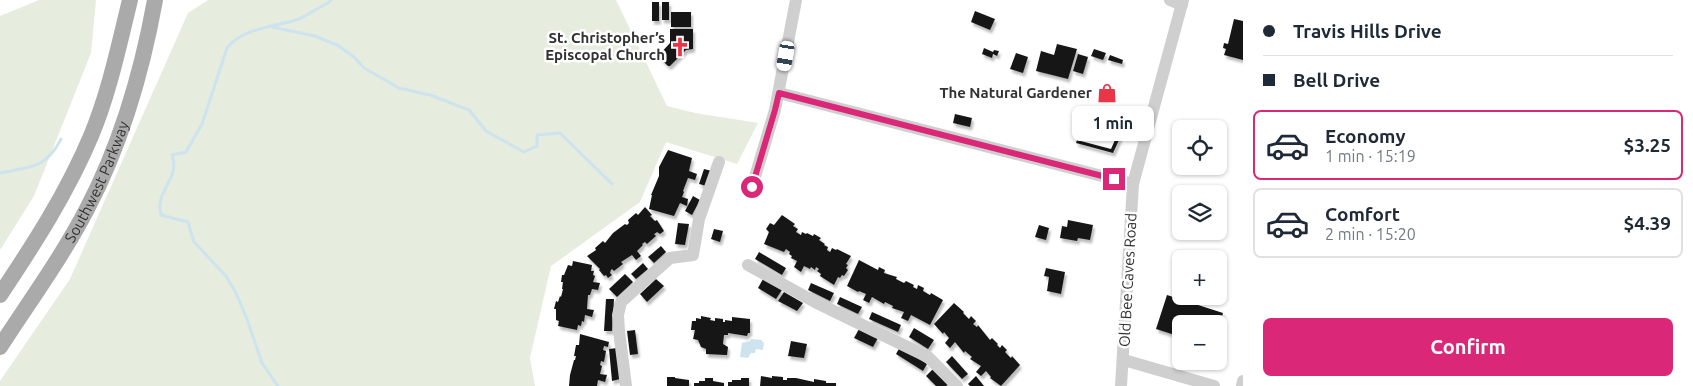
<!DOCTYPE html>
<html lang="en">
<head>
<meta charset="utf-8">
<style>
	body { margin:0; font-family:Ubuntu,sans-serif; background:#f2f2f3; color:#1f2937; height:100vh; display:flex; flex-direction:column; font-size:19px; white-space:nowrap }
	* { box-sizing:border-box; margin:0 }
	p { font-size:16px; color:#747a83 }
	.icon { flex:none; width:28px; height:28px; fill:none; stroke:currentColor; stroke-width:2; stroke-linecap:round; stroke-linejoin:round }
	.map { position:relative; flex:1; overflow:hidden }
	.panel { display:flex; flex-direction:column; background:#fff; width:450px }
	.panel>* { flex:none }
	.banner { display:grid; align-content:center; height:110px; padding:0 20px; background:#fff }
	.tools { position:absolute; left:1172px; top:120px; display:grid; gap:10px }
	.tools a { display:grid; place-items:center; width:55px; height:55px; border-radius:8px; background:#fff; box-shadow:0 1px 4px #0004; font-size:25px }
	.end { position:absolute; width:22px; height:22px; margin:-11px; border:6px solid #db2777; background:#fff; box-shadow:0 0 0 2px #fff }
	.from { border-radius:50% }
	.bubble { position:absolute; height:35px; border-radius:8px; background:#fff; box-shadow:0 1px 4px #0004; font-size:16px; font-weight:600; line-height:35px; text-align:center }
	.car { position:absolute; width:15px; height:30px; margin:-15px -8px; border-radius:6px; box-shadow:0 0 4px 1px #0007; background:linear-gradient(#fff 24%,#345 0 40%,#fff 0 76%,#345 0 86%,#fff 0) }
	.banner b { display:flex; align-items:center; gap:18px; height:48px; font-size:19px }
	.banner b+b { border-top:1px solid #e0e1e3 }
	.banner i { width:12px; height:12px; background:#1f2937 }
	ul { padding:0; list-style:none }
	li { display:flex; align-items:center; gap:15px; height:70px; margin:0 10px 8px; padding:0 10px; border:2px solid #e0e1e3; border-radius:8px }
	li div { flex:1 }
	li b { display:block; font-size:19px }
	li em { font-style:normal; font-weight:600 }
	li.current { border-color:#db2777 }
	li>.icon { width:45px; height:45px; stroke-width:1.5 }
	.cta { display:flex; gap:10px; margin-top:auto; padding:10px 20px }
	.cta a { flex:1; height:58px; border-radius:8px; background:#db2777; color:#fff; font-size:20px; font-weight:600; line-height:58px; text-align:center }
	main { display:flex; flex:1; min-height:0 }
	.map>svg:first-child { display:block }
	.green { fill:#e6ecde }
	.water { fill:#cde3ee }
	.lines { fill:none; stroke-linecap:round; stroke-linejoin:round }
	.stream { stroke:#cde3ee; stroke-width:3 }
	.building { fill:#191919; filter:url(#shadow) }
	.minor { stroke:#cfcfcf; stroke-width:12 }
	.major { stroke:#aaa; stroke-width:16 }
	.route { stroke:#db2777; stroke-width:6 }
	.labels { text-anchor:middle; stroke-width:5; stroke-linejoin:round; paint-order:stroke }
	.poi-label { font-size:15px; font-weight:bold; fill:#323232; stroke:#fff; text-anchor:end }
	.street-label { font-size:15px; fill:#323232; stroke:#fff }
</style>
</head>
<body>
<main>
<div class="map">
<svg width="1243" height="386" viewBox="0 0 1243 386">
	<defs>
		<filter id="shadow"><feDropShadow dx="2" dy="3.5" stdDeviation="1" flood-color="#0004"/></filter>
	</defs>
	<rect width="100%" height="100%" fill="#fff"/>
	<!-- green -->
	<g class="green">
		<path d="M39,0H96L91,53L34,196L0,250V16Z"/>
		<path d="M208,0H616L667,106L695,113L758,123L737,164L666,142L640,202L551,266L530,358L535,386H0V381L70,279L188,13Z"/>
	</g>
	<!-- water -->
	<path class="water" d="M751,339L762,340V342H764L763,350L756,349L755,353H751L748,358L740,357L742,343L750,341Z"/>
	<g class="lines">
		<!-- stream -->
		<g class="stream">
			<path d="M272,27L315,36L339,46L354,57L364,68L399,88L430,95L469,110L486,131L524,152L537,146V135L560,133L612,184"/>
			<path d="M0,173C29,167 46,169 61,139"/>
			<path d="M278,386L262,363L247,319L236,293L226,276L194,242L188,222L161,215C154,191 181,179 172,155L186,152L202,124L227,48C242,28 274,27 296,20C307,16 317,8 328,3L331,0"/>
		</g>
	</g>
	<!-- building -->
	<g class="building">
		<rect x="652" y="2" width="7" height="19"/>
		<rect x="662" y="2" width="7" height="18"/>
		<path d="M975,11L995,19L990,30L971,22Z"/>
		<rect x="671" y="12" width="20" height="15"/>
		<path d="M1234,19L1243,21V60L1224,55L1226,49L1223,48L1224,43L1228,44Z"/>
		<path d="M670,29H693V49L686,50L670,66H668L658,56L670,43Z"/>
		<path d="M1057,44L1077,49L1068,79L1036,71L1041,51L1054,55Z"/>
		<path d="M984,48L993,52L994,50L999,51L997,56L993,54L992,58L982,54Z"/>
		<path d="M1094,49L1106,53L1103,60L1091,56Z"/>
		<path d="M1016,53L1028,57L1023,73L1010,69Z"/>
		<path d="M1078,54L1088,57L1083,74L1073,71Z"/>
		<path d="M1110,55L1123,60L1122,64L1108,60Z"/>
		<path d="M955,114L972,118L970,127L953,123Z"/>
		<path d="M1122,124L1126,125L1113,153L1076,143L1077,140L1111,149Z"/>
		<path d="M668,150L692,158L689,171L697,174L695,180L688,178L683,191L684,192L682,197L688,199L687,206L680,203L674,216L649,209L652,195H651L659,176V167Z"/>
		<path d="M704,169L712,171L707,186L699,184Z"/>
		<path d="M693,196L700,200L692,215L685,211Z"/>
		<path d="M645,207L652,215L650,216L655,221L657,220L664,231L660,234L657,232L656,233L654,234L656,236L647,244L645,242L642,244L643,245L637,251L641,256L636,260L632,255L621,262L623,264L614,271L612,269L611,270L610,273L612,275L608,278L606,275L604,276L599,270L600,269L587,256L596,250L595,248L603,241L605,243L613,233L625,224L627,225L629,223L628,220L636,213L638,215Z"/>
		<path d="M782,215L795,224L793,226L798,229L796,232L801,235L802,232L806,234L807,233L813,236L814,234L821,238L819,240L825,244L824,245L828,247L827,250L830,252L832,248L836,250L837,249L851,256L846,264L848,265L846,268L848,270L844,276L842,275L840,278L838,277L834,285L820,276L821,274L817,271L819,269L816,267L815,270L811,267L810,269L804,266L801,272L794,267L797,261L791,258L792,256L789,254L790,252L786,249L784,252L764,244L769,232L766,229L770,223L774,225Z"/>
		<path d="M1068,220L1093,225L1090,240L1078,238L1077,241L1060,238L1062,226L1067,227Z"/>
		<path d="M678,223L689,224L685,245L675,244Z"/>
		<path d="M1039,225L1049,228L1046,240L1035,237Z"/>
		<path d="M714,229L723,231L720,242L711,239Z"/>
		<path d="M661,246L666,252L654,263L648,257Z"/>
		<path d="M1186,251L1189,253L1206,259H1188V257L1185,256Z"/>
		<path d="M759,252L786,268L782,275L755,259Z"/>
		<path d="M859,260L878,270L879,267L885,270L884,273L897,277L896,279L904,283L906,281L914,285L913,287L917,289L918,285L924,288L923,291L930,295L931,293L943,300L930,325L911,315L908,321L901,318L904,312L892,308L893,306L885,302L884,304L872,297L869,303L863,300L866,294L859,291L858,292L847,286Z"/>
		<path d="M573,261L592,265L591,271H594L593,275L595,276L593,282L600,283L598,290L592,289L590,295H588L587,309L594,310L592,317L585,315L584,322L582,321L581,326L578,325L577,330L558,326L559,321L556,320V309H554L556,301L558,302L560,296L561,297L563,289H562L563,282H561L562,275H564L568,265L572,266Z"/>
		<path d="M643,263L648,269L636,279L631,274Z"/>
		<path d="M1046,268L1065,272L1061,294L1047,291L1049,277L1044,276Z"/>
		<path d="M625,274L633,282L617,297L609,289Z"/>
		<path d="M656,279L664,286L647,302L640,294Z"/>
		<path d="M763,279L782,290L776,299L758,288Z"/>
		<path d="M811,283L834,293L830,301L808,290Z"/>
		<path d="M784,292L803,303L797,311L778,301Z"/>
		<path d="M1167,295L1223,313L1220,324H1181V337L1156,329Z"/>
		<path d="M840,297L862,307L858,314L837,304Z"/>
		<path d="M606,299H614L612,331H604Z"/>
		<path d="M954,303L964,312L963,313L969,319L971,316L976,321L973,324L977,327L978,325L990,340L992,338L998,344L997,345L1000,348L1002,345L1007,350L1005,352L1011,358L1012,356L1020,365L1001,386L990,378L991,377L986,371L981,376L976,372L981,366L970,359L972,357L965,351L964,353L955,342L950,348L945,343L949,338L944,332L943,334L934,324Z"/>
		<path d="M872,312L901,325L898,332L869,319Z"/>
		<path d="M701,316L711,318L710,320L715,321V318L723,319V322H725V320L732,321V317L750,319V333H748L747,336L728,333V335H724L723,344L728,347L727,355H725L706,354V349L701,347L698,340L693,339L695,330H691L692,321H696V318L701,319Z"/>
		<path d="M914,328L934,340L928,349L909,337Z"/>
		<path d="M859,329L878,338L873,347L854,338Z"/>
		<path d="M635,330L638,354L630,355L627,331Z"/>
		<path d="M580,334L609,342L608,347L604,346L603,350L606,351L604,362L601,361L600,365L602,366L600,374L607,375L605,382L598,380L597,386H569L570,375L574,360H575L576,356H574L576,345H579Z"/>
		<path d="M791,341L807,344L804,358L788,356Z"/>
		<path d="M900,347L927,364L923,371L896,354Z"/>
		<path d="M617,348L620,379L612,381L609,349Z"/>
		<path d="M952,356L968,374L962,379L946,362Z"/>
		<path d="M934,368L949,384L946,386H936L926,376Z"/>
		<path d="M761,376L772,378V376L783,377V380H787V378H796L814,382V379L826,381V383H836V386H760Z"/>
		<path d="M976,376L984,386H970L968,384Z"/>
		<path d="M667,377H675V378L689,380V386H667Z"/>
		<path d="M705,378H713V381L724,383V386H694V383H699V381H705Z"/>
		<path d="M741,378H749V386H728V382H732V380H741Z"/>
	</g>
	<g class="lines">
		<!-- minor -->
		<g class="minor">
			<path d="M1170,0L1182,5"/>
			<path d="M779,93L1133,184"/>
			<path d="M752,187L775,110L796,0"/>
			<path d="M748,265L815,302L928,357L957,386"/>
			<path d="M1124,360L1214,386"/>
			<path d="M626,386L619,331L618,315L621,302L670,258L693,255L699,219L719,162"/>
			<path d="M1121,386L1133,184L1183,0"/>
			<path d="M1242,386L1243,381"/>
		</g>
		<!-- major -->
		<g class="major">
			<path d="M0,295C34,244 67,193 91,136C109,93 119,45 130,0"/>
			<path id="s1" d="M0,347C29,302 62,257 87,209C121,144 142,72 155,0"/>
		</g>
	</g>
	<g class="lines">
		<!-- route -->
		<path class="route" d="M752,187L775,110L779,93L1114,179"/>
	</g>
	<!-- icons -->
	<defs>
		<symbol id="church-bare" viewBox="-9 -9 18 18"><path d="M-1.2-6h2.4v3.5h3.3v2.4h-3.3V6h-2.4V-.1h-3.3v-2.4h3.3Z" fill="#ea3448" stroke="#fff" stroke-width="2.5" paint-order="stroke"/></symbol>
		<symbol id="shop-bare" viewBox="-9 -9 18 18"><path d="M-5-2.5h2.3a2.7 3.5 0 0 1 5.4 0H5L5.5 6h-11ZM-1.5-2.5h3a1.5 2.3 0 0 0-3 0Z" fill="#ea3448" stroke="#fff" stroke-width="2.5" paint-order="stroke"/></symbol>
	</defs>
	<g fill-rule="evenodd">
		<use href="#church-bare" x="666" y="33" width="28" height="28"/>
		<use href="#shop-bare" x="1093" y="79" width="28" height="28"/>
	</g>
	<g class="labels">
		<!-- poi labels -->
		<g class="poi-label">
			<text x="665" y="43">St. Christopher’s<tspan x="665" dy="17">Episcopal Church</tspan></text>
			<text x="1092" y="98">The Natural Gardener</text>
		</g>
		<!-- street labels -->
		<g class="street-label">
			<text dy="5" stroke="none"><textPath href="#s1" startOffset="192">Southwest Parkway</textPath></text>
			<text transform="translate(1128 280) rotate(-87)" y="5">Old Bee Caves Road</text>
		</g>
	</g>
</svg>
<div class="tools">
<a><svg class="icon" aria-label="locate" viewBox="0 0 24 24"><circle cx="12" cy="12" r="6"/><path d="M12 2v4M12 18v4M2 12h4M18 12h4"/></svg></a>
<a><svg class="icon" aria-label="layers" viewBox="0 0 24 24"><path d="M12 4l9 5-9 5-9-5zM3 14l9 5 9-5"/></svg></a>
<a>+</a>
<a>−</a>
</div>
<i class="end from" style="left:752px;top:187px"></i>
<i class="end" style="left:1114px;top:179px"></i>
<div class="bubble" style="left:1072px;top:106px;width:82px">1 min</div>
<i class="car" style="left:786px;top:56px;rotate:190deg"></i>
</div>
<section class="panel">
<div class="banner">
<b><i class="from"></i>Travis Hills Drive</b>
<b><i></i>Bell Drive</b>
</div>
<ul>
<li class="current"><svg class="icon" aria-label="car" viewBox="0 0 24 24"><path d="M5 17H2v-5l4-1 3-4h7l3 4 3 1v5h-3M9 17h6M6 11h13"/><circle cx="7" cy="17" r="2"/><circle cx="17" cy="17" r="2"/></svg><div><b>Economy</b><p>1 min · 15:19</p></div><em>$3.25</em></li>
<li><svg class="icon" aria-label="car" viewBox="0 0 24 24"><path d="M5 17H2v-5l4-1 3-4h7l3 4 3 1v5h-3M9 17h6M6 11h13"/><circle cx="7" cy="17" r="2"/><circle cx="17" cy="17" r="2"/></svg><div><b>Comfort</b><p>2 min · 15:20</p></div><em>$4.39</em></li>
</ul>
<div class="cta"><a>Confirm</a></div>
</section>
</main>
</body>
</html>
